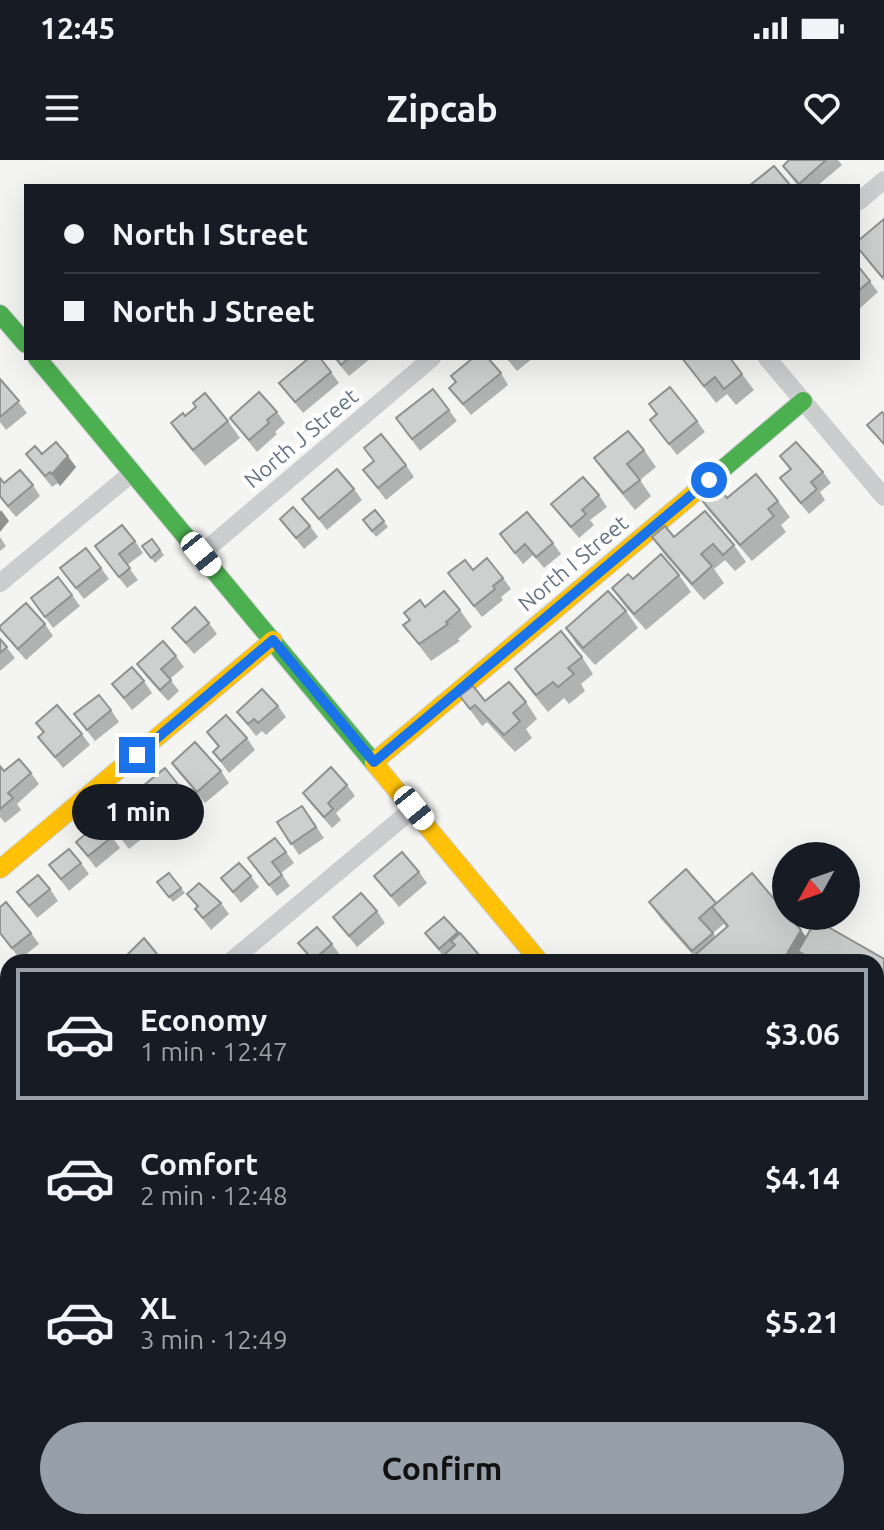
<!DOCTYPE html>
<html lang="en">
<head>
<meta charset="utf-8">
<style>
	body { margin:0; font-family:Ubuntu,sans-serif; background:#20242c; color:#f1f3f6; height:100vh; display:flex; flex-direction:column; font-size:30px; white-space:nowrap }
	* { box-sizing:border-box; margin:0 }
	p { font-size:26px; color:#9ea1a6 }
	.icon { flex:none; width:44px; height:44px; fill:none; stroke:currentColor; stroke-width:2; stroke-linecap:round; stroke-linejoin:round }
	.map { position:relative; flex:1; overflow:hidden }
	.drawer { position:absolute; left:0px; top:794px; width:884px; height:576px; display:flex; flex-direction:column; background:#171b24; border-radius:24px 24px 0 0; box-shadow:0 8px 32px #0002 }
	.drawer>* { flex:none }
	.banner { position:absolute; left:24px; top:24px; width:836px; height:176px; border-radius:0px; box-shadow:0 8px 32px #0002; display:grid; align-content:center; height:176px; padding:0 40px; background:#171b24 }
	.needle { width:52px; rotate:230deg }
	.tools { position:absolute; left:772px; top:682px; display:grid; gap:16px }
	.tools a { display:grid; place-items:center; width:88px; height:88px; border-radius:50%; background:#171b24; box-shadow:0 8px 32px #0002; font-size:40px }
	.end { position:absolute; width:36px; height:36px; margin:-18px; border:10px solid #1a73e8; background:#fff; box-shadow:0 0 0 4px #fff }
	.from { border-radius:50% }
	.bubble { position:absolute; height:56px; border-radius:28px; background:#171b24; box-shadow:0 8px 32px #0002; font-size:26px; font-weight:700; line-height:56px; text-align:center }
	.car { position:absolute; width:24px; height:48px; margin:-24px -12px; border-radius:10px; box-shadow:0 0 6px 2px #0007; background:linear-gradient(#fff 24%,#345 0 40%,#fff 0 76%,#345 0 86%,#fff 0) }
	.banner b { display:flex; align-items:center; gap:28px; height:76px; font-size:30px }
	.banner b+b { border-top:2px solid #363941 }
	.banner i { width:20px; height:20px; background:#f1f3f6 }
	ul { padding:14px 0 0; list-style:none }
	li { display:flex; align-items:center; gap:24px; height:132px; margin:0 16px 12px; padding:0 24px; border:4px solid transparent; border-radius:0px }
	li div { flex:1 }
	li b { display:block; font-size:30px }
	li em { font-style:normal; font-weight:700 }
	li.on { border-color:#97a0aa }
	li>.icon { width:72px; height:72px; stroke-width:1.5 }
	.cta { display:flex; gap:16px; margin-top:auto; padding:16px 40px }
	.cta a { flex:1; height:92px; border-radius:48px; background:#97a0aa; color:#111; font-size:32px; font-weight:700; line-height:92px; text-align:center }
	.status { display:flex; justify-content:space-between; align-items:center; height:56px; padding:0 40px; background:#171b24; direction:ltr }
	.status svg { height:22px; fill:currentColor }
	header { display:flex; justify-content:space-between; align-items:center; height:104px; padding:0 40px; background:#171b24; font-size:36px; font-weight:700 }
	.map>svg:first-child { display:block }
	.green { fill:#e4e8e1 }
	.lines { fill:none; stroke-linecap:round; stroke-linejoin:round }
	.fast-casing { stroke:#d0d1d1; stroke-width:20 }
	.slow-casing { stroke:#d0d1d1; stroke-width:20 }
	.street { stroke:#cccdce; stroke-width:18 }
	.fast { stroke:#4caf50; stroke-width:18 }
	.slow { stroke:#ffc107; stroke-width:18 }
	.wall { fill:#b1b2b2; fill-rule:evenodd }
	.shaded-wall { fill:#909191 }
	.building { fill:#cecfcf; stroke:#909191; stroke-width:2 }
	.route { stroke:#1a73e8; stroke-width:10 }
	.labels { text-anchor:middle; stroke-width:8; stroke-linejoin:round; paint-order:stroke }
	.street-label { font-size:22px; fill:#657383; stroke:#fff }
</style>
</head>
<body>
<div class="status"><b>12:45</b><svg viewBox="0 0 49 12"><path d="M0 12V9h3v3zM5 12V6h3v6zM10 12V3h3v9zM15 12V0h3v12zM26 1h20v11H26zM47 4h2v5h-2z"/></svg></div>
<header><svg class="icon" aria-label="menu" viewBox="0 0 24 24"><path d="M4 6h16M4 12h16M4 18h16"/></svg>Zipcab<svg class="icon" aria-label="heart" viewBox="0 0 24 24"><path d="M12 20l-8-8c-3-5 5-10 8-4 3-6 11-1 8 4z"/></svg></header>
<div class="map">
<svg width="884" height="1370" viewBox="0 0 884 1370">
	<rect width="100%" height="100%" fill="#f4f5f3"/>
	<!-- green -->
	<path class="green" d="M876,1210L884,1220V1370H636L629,1362H876Z"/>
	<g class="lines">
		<defs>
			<g id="fast">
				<path d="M0,154L26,184"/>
				<path d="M37,198L374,603"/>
				<path d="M718,313L803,241"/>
			</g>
			<g id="slow">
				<path d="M374,602L718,313"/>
				<path d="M374,603L540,802"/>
				<path d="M0,709L273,480"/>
				<path d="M876,1198L884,1208"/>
			</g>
		</defs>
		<!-- fast casing -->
		<use href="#fast" class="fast-casing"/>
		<!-- slow casing -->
		<use href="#slow" class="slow-casing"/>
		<!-- street -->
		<g class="street">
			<path d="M858,42L884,20"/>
			<path d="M767,198L884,337"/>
			<path d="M201,394L432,198"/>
			<path d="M0,423L133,312"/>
			<path d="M230,802L414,648"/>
			<path d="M0,994L8,988"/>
			<path d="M876,1098L884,1091"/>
			<path d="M0,1276L8,1269"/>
			<path d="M613,1362L620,1370"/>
			<path d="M231,1370L240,1362"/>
			<path d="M558,1370L568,1362"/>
		</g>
		<!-- fast -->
		<use href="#fast" class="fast"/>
		<!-- slow -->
		<use href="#slow" class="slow"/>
	</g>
	<!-- wall -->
	<g class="wall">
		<path d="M789,0H838L842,5L817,26H798L783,6Z"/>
		<path d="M884,60V121L858,89Z"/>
		<path d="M858,106L878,132L858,150Z"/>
		<path d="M334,198H371L349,216Z"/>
		<path d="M506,198H533L517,211Z"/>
		<path d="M682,198L742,214L754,230L736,245L727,234L716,243Z"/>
		<path d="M331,212L339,223L303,253L279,223Z"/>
		<path d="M501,213L508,225L471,255L449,228Z"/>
		<path d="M0,219L27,253L6,270L0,262Z"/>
		<path d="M649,244L697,261L705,272L677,295L650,260L656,255Z"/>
		<path d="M449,250L457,261L420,291L396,258Z"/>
		<path d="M277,252L285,263L275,272L277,274L257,292L230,258Z"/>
		<path d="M185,256L228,261L240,278L205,306L182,279L171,263Z"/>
		<path d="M364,288L406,305L414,317L386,340L363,310L374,302Z"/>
		<path d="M644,290L656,307L640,320L651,336L635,350L606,315L594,298Z"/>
		<path d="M26,294H42L76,307L60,326L58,323L52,327Z"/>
		<path d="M780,296L823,312L831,323L820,332L825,340L809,354L788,329L780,318L790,310Z"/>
		<path d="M0,318L4,323L33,325L40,336L16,357L0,338Z"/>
		<path d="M354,329L362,340L327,370L302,339Z"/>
		<path d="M696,333L727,338L778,341L790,357L781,365L786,372L752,401L708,350Z"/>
		<path d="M599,335L607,347L590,360L594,365L579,378L551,344Z"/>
		<path d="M375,350L388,367L376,377L363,360Z"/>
		<path d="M280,359L310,366L318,377L304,389Z"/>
		<path d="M500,374L553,383L561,394L544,408L533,395L523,404Z"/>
		<path d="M0,377L6,386L0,391Z"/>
		<path d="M652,377H674L734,385L746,402L735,411L725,400L714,409L724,423L704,440L664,394Z"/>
		<path d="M152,379L164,395L155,403L142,386Z"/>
		<path d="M135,381L143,393L127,405L138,420L127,428L95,386Z"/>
		<path d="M60,408H101L109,419L84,439Z"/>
		<path d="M448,413L503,418L511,429L501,437L503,440L482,457Z"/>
		<path d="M679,415L691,432L646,470L624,445L612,428L633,419Z"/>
		<path d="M72,435L80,446L53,468L31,438Z"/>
		<path d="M425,447L460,450L472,467L458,479L460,481L431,501L403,465L409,460L404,453Z"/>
		<path d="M626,451L638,468L595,505L577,485L566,468Z"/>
		<path d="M209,463L217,474L194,494L172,468Z"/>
		<path d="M45,464L53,476L26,500L0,470Z"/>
		<path d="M0,479L15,498L0,511Z"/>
		<path d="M176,496L184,507L170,519L179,531L168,541L145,515L137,504Z"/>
		<path d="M582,497L593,514L581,524L585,531L569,544L564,538L548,552L526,525L515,509Z"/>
		<path d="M144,521L152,533L132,550L112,524Z"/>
		<path d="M460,536L485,541L526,542L537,559L526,569L532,578L515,592L487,562L482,566Z"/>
		<path d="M278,546L286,557L266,575L262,571L256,576L237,552Z"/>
		<path d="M111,550L119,562L95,581L74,554Z"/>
		<path d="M36,563L82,574L90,585L63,608L38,577L43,573Z"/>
		<path d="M207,572L247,578L255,590L229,613L213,592L218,587Z"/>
		<path d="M172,603L221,611L229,623L205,643L180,614Z"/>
		<path d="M0,606L4,611L31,613L39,624L17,644L21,650L5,663L0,657Z"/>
		<path d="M347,625L355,636L336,653L341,660L332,668L311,644L303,633Z"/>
		<path d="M137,631L189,638L197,649L169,672Z"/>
		<path d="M302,646L324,678L299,695L277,662Z"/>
		<path d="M149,656L157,667L129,689L106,659Z"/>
		<path d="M112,677L120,688L96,708L76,682Z"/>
		<path d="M286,692L294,703L281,713L290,726L277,736L248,698Z"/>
		<path d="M81,703L89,714L69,731L49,705Z"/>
		<path d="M419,712L427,723L399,747L374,716Z"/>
		<path d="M169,713L185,733L173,742L157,722Z"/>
		<path d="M251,716L259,727L241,743L221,718Z"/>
		<path d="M50,729L58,741L37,758L17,732Z"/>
		<path d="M187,734L221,743L229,754L211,770L195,749L197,747Z"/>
		<path d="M649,742L716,744L801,770L806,777L884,799V854L876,849V802H687L694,796L661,759ZM724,764L727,768L716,777L713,773Z"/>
		<path d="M0,747L31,773L39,784L20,799L0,774Z"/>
		<path d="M377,751L385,763L357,787L333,757Z"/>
		<path d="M444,757L480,796L484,802H436L443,796L425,773Z"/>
		<path d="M298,783L332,784L340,795L332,802H313Z"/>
		<path d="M157,794L163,802H120Z"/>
		<path d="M876,881L884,886V941L876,936Z"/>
		<path d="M0,930L7,941L0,946Z"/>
		<path d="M876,968L884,972V1027L876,1022Z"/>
		<path d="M0,1054L8,1063V1083L3,1078L0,1081Z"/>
		<path d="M138,1362H179L173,1367L175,1370H144Z"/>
		<path d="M336,1362H353L343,1370Z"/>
		<path d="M465,1362H508L499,1370H471Z"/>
		<path d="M319,1364L323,1370H280Z"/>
	</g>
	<!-- shaded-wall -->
	<g class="shaded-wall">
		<path d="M68,296L76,307L60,326L52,314Z"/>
		<path d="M1,350L9,361L0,372V352Z"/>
		<path d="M801,770L816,791H798L805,802H782Z"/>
		<path d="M884,991V1023L876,1011V1005Z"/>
		<path d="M491,1364L495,1370H486Z"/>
	</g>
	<!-- building -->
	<g class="building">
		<path d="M789,0H826L799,24L783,6Z"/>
		<path d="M774,6L791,26H749Z"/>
		<path d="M884,59V115L882,117L858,88V81Z"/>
		<path d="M858,106L870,121L858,131Z"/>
		<path d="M309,198H320L331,212L295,242L279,223Z"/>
		<path d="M336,198H349L341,205Z"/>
		<path d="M473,198H488L501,213L463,244L449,228L456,222L451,216Z"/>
		<path d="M682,198H730L742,214L724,229L715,217L704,226Z"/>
		<path d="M0,219L19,241L0,257Z"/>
		<path d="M670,227L697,261L669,284L650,260L657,254L649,244Z"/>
		<path d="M433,229L449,250L412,279L396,258Z"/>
		<path d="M259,232L277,252L267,260L269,263L249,280L230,258Z"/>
		<path d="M205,233L228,261L193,290L171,263L183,253L185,256L196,247L193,243Z"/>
		<path d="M882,252L884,254V284L867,265Z"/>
		<path d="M628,271L644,290L627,304L640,320L623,333L594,298Z"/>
		<path d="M381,274L406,305L378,328L363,310L374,301L364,288Z"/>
		<path d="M56,282L68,296L52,314L50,312L45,316L26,294L35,286L42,294Z"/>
		<path d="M796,282L823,312L811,322L817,329L801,343L780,318L791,309L780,296Z"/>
		<path d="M337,309L354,329L319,359L302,339Z"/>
		<path d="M20,310L33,325L8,346L0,336V318L4,323Z"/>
		<path d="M756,314L778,341L768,349L774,356L740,385L696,333L712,320L727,338Z"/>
		<path d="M583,317L599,335L582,350L586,354L571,367L551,344Z"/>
		<path d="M293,347L310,366L296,378L280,359Z"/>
		<path d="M375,350L384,361L372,371L363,360Z"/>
		<path d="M705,351L734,385L723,395L713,384L701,394L712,406L692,424L652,377L665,366L674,377Z"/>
		<path d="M527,352L553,383L536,397L525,384L515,393L500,374Z"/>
		<path d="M122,365L135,381L119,394L130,408L119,417L95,386Z"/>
		<path d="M152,379L160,390L151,398L142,386Z"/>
		<path d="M86,388L101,408L76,428L60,408Z"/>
		<path d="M661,394L679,415L634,454L612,428L628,414L633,419Z"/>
		<path d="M487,398L503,418L493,426L495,429L474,446L448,413L465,400L473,410Z"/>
		<path d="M58,417L72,435L45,457L31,438Z"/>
		<path d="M444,431L460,450L446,462L448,464L419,484L403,465L410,460L404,453L420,440L425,447Z"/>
		<path d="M608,431L626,451L583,488L566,468Z"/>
		<path d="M26,443L45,464L18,489L0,469V466Z"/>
		<path d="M195,447L209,463L186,483L172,468Z"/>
		<path d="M561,471L582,497L568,508L574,514L558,527L553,522L536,535L515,509Z"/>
		<path d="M0,479L7,487L0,493Z"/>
		<path d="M163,481L176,496L161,509L171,520L160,530L137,504Z"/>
		<path d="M132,507L144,521L124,538L112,524Z"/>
		<path d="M509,522L526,542L513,553L520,561L504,575L475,545L470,549L460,536L473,526L485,541Z"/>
		<path d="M262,529L278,546L258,563L254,559L248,564L237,552Z"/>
		<path d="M99,535L111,550L87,570L74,554Z"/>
		<path d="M57,545L82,574L55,597L38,577L44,572L36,563Z"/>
		<path d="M226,555L247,578L221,601L213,592L219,586L207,572Z"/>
		<path d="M195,582L221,611L197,632L172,603Z"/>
		<path d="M19,599L31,613L8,633L13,638L0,649V606L4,611Z"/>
		<path d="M331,607L347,625L328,643L333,649L324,657L303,633Z"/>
		<path d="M165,608L189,638L161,660L137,631Z"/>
		<path d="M134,637L149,656L121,678L106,659Z"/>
		<path d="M302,646L316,667L291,684L277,662Z"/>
		<path d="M100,662L112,677L88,696L76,682Z"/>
		<path d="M275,678L286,692L272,702L282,715L269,725L248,698Z"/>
		<path d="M69,689L81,703L61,719L49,705Z"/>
		<path d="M402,692L419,712L391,736L374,716Z"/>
		<path d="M239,703L251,716L233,732L221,718Z"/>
		<path d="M686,709L716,743L699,758L713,773L692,791L649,742Z"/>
		<path d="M169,713L181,728L169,737L157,722Z"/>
		<path d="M752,713L786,753V756H789L801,770L782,802H687L728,766L712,747Z"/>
		<path d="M38,715L50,729L29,746L17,732Z"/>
		<path d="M199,723L221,743L203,758L195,749L198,746L187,734Z"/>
		<path d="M361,733L377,751L349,776L333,757Z"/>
		<path d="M6,742L31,773L12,788L0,773V747Z"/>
		<path d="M444,757L458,772L439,789L425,773Z"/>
		<path d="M816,760L884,799V840L876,836V802H817L798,791Z"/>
		<path d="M317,767L332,784L313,800L298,783Z"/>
		<path d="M460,773L480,796L473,802H436L455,785L451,781Z"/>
		<path d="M144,778L157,794L148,802H120Z"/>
		<path d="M280,796L284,802H273Z"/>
		<path d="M876,881L884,886V928L876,923Z"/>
		<path d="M8,894V914L0,905V901Z"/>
		<path d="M876,968L884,972V991L876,1005Z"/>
		<path d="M8,1027V1040L2,1032Z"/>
		<path d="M0,1054L8,1063V1071L3,1075L0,1072Z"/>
		<path d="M884,1135V1160L876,1151V1142Z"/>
		<path d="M8,1176V1201L0,1191V1183Z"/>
		<path d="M0,1319L5,1323L8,1321V1349L5,1352L0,1347Z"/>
		<path d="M118,1362H122L129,1370H109Z"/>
		<path d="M139,1362H164L155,1370H146Z"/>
		<path d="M290,1362H317L319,1364L312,1370H280Z"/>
		<path d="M466,1362H489L491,1364L486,1370H473Z"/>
	</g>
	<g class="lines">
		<!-- route -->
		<path class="route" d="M137,595L273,480L374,602L709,320"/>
	</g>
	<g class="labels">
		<!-- street labels -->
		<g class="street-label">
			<text transform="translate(301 278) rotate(-40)" y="8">North J Street</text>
			<text transform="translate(573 403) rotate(-40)" y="8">North I Street</text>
		</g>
	</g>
</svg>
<div class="tools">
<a><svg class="needle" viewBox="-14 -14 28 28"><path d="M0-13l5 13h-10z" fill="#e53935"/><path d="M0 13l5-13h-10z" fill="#9ea1a6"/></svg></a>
</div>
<i class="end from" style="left:709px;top:320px"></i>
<i class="end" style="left:137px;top:595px"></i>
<div class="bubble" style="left:72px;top:624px;width:132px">1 min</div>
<i class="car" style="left:201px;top:394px;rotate:141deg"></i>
<i class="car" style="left:414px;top:648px;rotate:141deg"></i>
<div class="banner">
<b><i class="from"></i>North I Street</b>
<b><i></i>North J Street</b>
</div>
<section class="drawer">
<ul>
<li class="on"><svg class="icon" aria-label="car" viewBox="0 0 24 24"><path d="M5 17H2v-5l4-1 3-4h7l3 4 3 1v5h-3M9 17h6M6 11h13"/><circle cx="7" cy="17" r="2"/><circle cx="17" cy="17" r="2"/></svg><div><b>Economy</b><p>1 min · 12:47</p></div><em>$3.06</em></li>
<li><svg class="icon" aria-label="car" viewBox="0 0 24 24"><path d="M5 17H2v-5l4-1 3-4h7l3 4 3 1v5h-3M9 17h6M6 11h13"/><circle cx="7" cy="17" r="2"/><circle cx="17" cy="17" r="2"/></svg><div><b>Comfort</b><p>2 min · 12:48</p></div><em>$4.14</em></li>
<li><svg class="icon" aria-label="car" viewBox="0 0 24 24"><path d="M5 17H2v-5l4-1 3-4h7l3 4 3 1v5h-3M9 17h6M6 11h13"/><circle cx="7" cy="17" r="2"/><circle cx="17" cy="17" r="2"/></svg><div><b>XL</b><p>3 min · 12:49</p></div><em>$5.21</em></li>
</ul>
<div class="cta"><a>Confirm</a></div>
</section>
</div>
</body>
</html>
